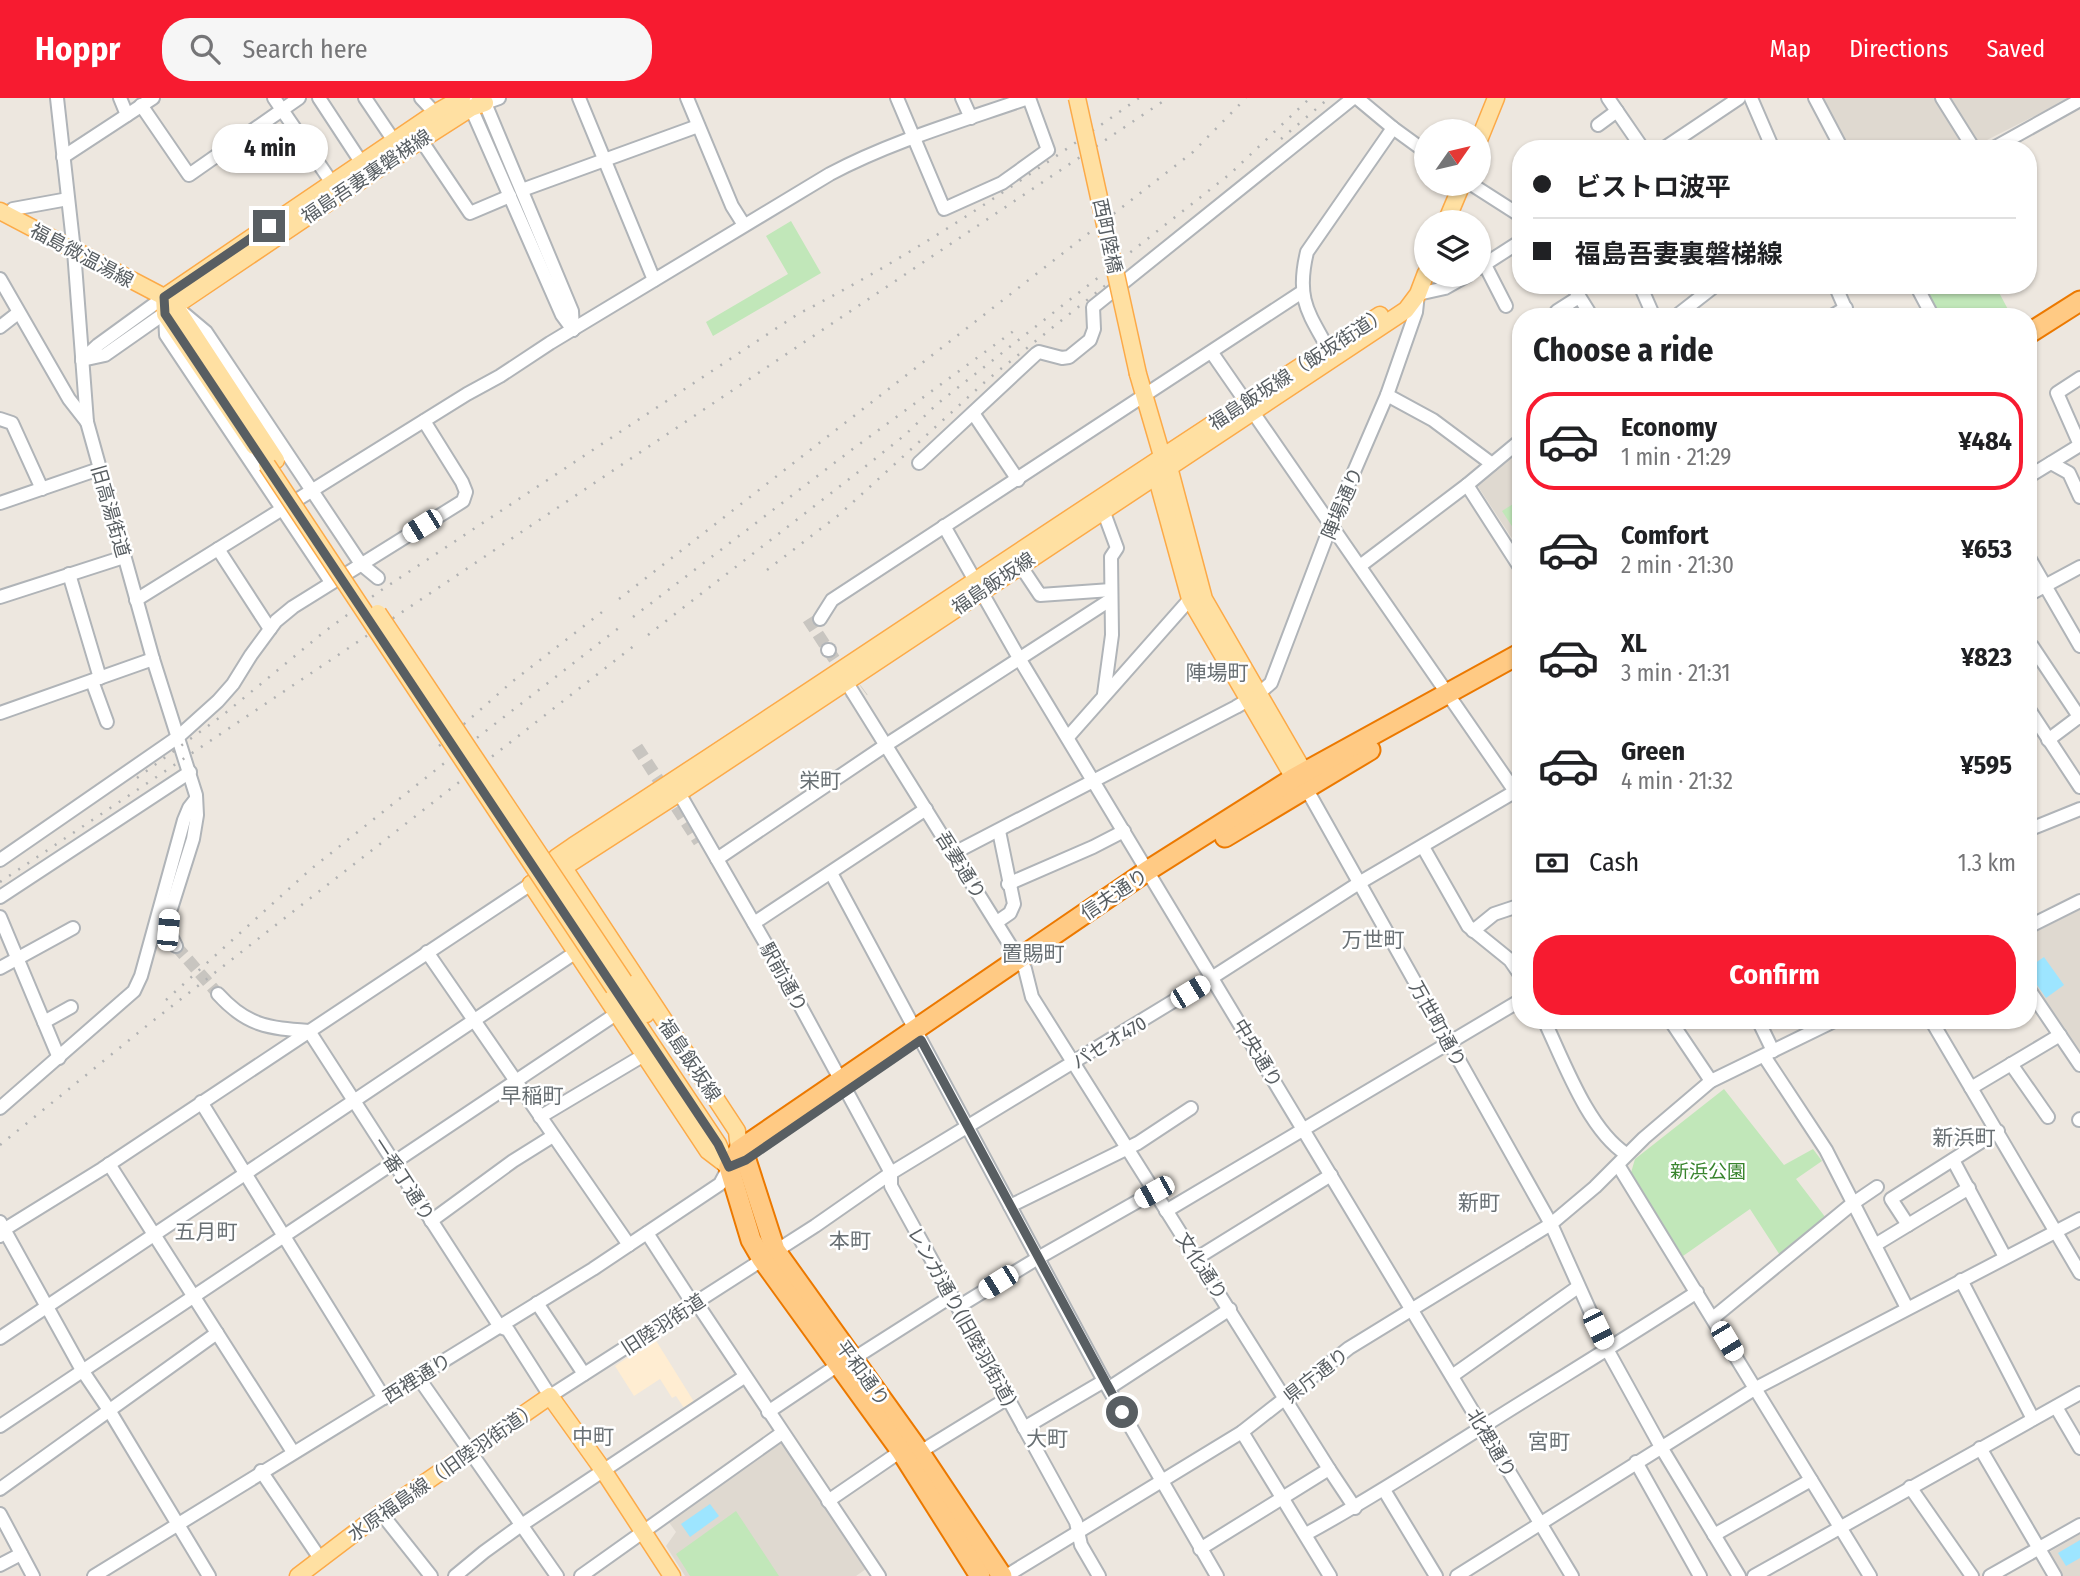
<!DOCTYPE html>
<html lang="en">
<head>
<meta charset="utf-8">
<style>
	body { margin:0; font-family:"Fira Sans Condensed","Noto Sans JP",sans-serif; background:#f6f6f6; color:#202124; height:100vh; display:flex; flex-direction:column; font-size:26px; white-space:nowrap }
	* { box-sizing:border-box; margin:0 }
	p { font-size:23px; color:#757577 }
	.icon { flex:none; width:38px; height:38px; fill:none; stroke:currentColor; stroke-width:2; stroke-linecap:round; stroke-linejoin:round }
	.map { position:relative; flex:1; overflow:hidden }
	.sheet { position:absolute; left:1512px; top:210px; width:525px; height:721px; display:flex; flex-direction:column; background:#fff; border-radius:28px; box-shadow:0 2px 5px #0004 }
	.sheet>* { flex:none }
	.hud { position:absolute; left:1512px; top:42px; width:525px; height:154px; border-radius:28px; box-shadow:0 2px 5px #0004; display:grid; align-content:center; height:154px; padding:0 21px; background:#fff }
	.needle { width:46px; rotate:56deg }
	.tools { position:absolute; left:1414px; top:21px; display:grid; gap:14px }
	.tools a { display:grid; place-items:center; width:77px; height:77px; border-radius:50%; background:#fff; box-shadow:0 2px 5px #0004; font-size:35px }
	.end { position:absolute; width:32px; height:32px; margin:-16px; border:9px solid #585e62; background:#fff; box-shadow:0 0 0 4px #fff }
	.from { border-radius:50% }
	.bubble { position:absolute; height:49px; border-radius:24px; background:#fff; box-shadow:0 2px 5px #0004; font-size:23px; font-weight:700; line-height:49px; text-align:center }
	.car { position:absolute; width:21px; height:42px; margin:-21px -10px; border-radius:9px; box-shadow:0 0 5px 2px #0007; background:linear-gradient(#fff 24%,#345 0 40%,#fff 0 76%,#345 0 86%,#fff 0) }
	.hud b { display:flex; align-items:center; gap:24px; height:66px; font-size:26px }
	.hud b+b { border-top:2px solid #e0e0e0 }
	.hud i { width:18px; height:18px; background:#202124 }
	ul { padding:0; list-style:none }
	li { display:flex; align-items:center; gap:21px; height:98px; margin:0 14px 10px; padding:0 7px; border:4px solid transparent; border-radius:28px }
	li div { flex:1 }
	li b { display:block; font-size:26px }
	li em { font-style:normal; font-weight:700 }
	li.active { border-color:#f71b30 }
	li>.icon { width:63px; height:63px; stroke-width:1.5 }
	h2 { padding:0 21px; font-size:32px; line-height:84px }
	.pay { display:flex; align-items:center; gap:18px; height:77px; padding:0 21px; font-size:26px }
	.pay p { margin-inline-start:auto }
	.cta { display:flex; gap:14px; margin-top:auto; padding:14px 21px }
	.cta a { flex:1; height:80px; border-radius:28px; background:#f71b30; color:#fff; font-size:28px; font-weight:700; line-height:80px; text-align:center }
	header { display:flex; align-items:center; gap:42px; box-sizing:border-box; height:98px; padding:0 35px; background:#f71b30; color:#fff }
	header strong { font-size:33px }
	nav { display:flex; gap:38px; margin-inline-start:auto; font-size:24px }
	.search { width:490px; height:63px; background:#f6f6f6; display:flex; align-items:center; gap:18px; box-sizing:border-box; padding:0 24px; border-radius:28px; color:#757577; font-size:26px }
	.map>svg:first-child { display:block }
	.commercial { fill:#ffedd2 }
	.education { fill:#dfd9d0 }
	.green { fill:#c1e7b9 }
	.water { fill:#9de5ff }
	.lines { fill:none; stroke-linecap:round; stroke-linejoin:round }
	.minor-tunnel { stroke:#c8c5c0; stroke-width:12; stroke-dasharray:12 6; stroke-linecap:butt }
	.minor-casing { stroke:#b0b4b8; stroke-width:16 }
	.major-casing { stroke:#fcaa48; stroke-width:19 }
	.highway-casing { stroke:#ec7900; stroke-width:23 }
	.minor { stroke:#fff; stroke-width:12 }
	.major { stroke:#ffe0a2; stroke-width:16 }
	.highway { stroke:#ffca84; stroke-width:19 }
	.rail { stroke:#b1b2b3; stroke-width:2.5; stroke-dasharray:2 9; stroke-linecap:butt }
	.major-bridge-casing { stroke:#fcaa48; stroke-width:19; stroke-linecap:butt }
	.major-bridge { stroke:#ffe0a2; stroke-width:16 }
	.route { stroke:#585e62; stroke-width:9 }
	.labels { text-anchor:middle; stroke-width:5; stroke-linejoin:round; paint-order:stroke }
	.street-label { font-size:19px; fill:#585e62; stroke:#fff }
	.park-label { font-size:19px; fill:#38842d; stroke:#fff }
	.neighbourhood-label { font-size:21px; fill:#697074; stroke:#fff }
</style>
</head>
<body>
<header>
<strong>Hoppr</strong>
<div class="search"><svg class="icon" aria-label="search" viewBox="0 0 24 24"><circle cx="10" cy="10" r="6"/><path d="M15 15l6 6"/></svg>Search here</div>
<nav><a>Map</a><a>Directions</a><a>Saved</a></nav>
</header>
<div class="map">
<svg width="2080" height="1478" viewBox="0 0 2080 1478">
	<rect width="100%" height="100%" fill="#ede7df"/>
	<!-- commercial -->
	<path class="commercial" d="M655,1241L696,1307L686,1313L676,1298L672,1300L660,1281L634,1298L615,1268Z"/>
	<!-- education -->
	<g class="education">
		<path d="M1818,0H1937L1970,51H1845Z"/>
		<path d="M1947,0H2070L1977,47Z"/>
		<path d="M1521,348V454L1475,384Z"/>
		<path d="M2080,803V968L2028,890V829Z"/>
		<path d="M781,1344L866,1471L856,1478H685L666,1448L676,1434L668,1423Z"/>
		<path d="M2080,1436V1478H2062L2048,1455Z"/>
	</g>
	<!-- green -->
	<g class="green">
		<path d="M791,123L821,175L713,238L706,224L788,176L766,138Z"/>
		<path d="M1940,187H1995L2012,219H1939L1927,195Z"/>
		<path d="M1521,401V442L1502,413Z"/>
		<path d="M1724,991L1784,1067L1813,1051L1822,1063L1796,1081L1829,1124L1783,1162L1750,1111L1683,1158L1630,1078L1635,1061Z"/>
		<path d="M736,1413L779,1478H690L676,1456Z"/>
	</g>
	<!-- water -->
	<g class="water">
		<path d="M2044,859L2064,887L2046,900L2028,874V870Z"/>
		<path d="M710,1406L719,1418L690,1439L681,1426Z"/>
		<path d="M2080,1442V1460L2066,1468L2058,1455Z"/>
	</g>
	<g class="lines">
		<!-- minor-tunnel -->
		<g class="minor-tunnel">
			<path d="M808,521L846,579"/>
			<path d="M849,603L864,592"/>
			<path d="M637,649L699,744"/>
			<path d="M176,848L218,896"/>
		</g>
		<defs>
			<g id="minor">
				<path d="M57,0L74,153L87,324L153,561L196,697L197,717L193,741L169,817L168,832L176,848"/>
				<path d="M120,0L127,17"/>
				<path d="M274,0L332,85"/>
				<path d="M319,0L361,64"/>
				<path d="M365,0L394,43"/>
				<path d="M421,0L435,15"/>
				<path d="M499,0L485,5L572,213L573,232"/>
				<path d="M579,0L654,182"/>
				<path d="M687,0L732,108L744,127"/>
				<path d="M897,0L944,111L1002,85L1048,52L1029,0"/>
				<path d="M962,0L971,20"/>
				<path d="M1357,0L1393,30L1426,54"/>
				<path d="M1608,0L1643,51"/>
				<path d="M1751,0L1773,51"/>
				<path d="M1815,0L1842,51"/>
				<path d="M1942,0L1974,51"/>
				<path d="M472,4L471,10L562,217L573,232"/>
				<path d="M141,7L189,77L299,0"/>
				<path d="M1598,27L1617,13"/>
				<path d="M421,42L470,115L510,98"/>
				<path d="M1663,51L1739,0"/>
				<path d="M1992,51L2080,2"/>
				<path d="M63,59L153,0"/>
				<path d="M1471,86L1521,118"/>
				<path d="M522,92L698,28"/>
				<path d="M7,117L13,111L68,101"/>
				<path d="M1485,167L1506,208"/>
				<path d="M1479,170L1521,143"/>
				<path d="M0,181L69,301L87,324"/>
				<path d="M1572,187L1592,219"/>
				<path d="M1640,187L1654,219"/>
				<path d="M1835,187L1849,219"/>
				<path d="M1916,187L1933,219"/>
				<path d="M165,217L166,237L331,484"/>
				<path d="M1556,219L1557,213L1579,199"/>
				<path d="M1675,219L1716,187"/>
				<path d="M1830,219L1846,210"/>
				<path d="M0,229L18,215"/>
				<path d="M1212,255L1521,702"/>
				<path d="M1332,258C1310,216 1295,204 1307,154L1393,30"/>
				<path d="M82,262L105,257L175,208L206,234L361,466L378,480"/>
				<path d="M82,262L98,247L164,199"/>
				<path d="M1387,297L1433,322L1492,366"/>
				<path d="M973,315L1018,382"/>
				<path d="M0,321L12,325L42,391"/>
				<path d="M2080,347L2057,295L2080,280"/>
				<path d="M919,365L1036,256L1039,254L1062,260L1069,259L1090,242L1094,231L1093,209L1353,0"/>
				<path d="M2051,365L2069,375L2080,399"/>
				<path d="M2028,379L2080,347"/>
				<path d="M1467,387L1521,471"/>
				<path d="M0,405L99,371"/>
				<path d="M1103,412L1117,450L1111,459L1112,537L1104,596"/>
				<path d="M944,428L1019,560L1572,1478"/>
				<path d="M218,451L270,531"/>
				<path d="M2028,458L2080,548"/>
				<path d="M1020,467L1040,497L1111,492"/>
				<path d="M1360,468L1467,387L1521,342"/>
				<path d="M69,476L100,580"/>
				<path d="M2028,497L2080,469"/>
				<path d="M0,499L124,459"/>
				<path d="M136,502L467,296L500,278L550,245L830,76C892,43 962,23 1028,0"/>
				<path d="M820,521L832,502L1302,194"/>
				<path d="M2028,551L2032,548L2080,620"/>
				<path d="M828,552H829"/>
				<path d="M842,577L1025,871L1032,899L1329,1371L1200,1451"/>
				<path d="M92,583L107,624"/>
				<path d="M2028,610L2080,689"/>
				<path d="M0,615L153,561"/>
				<path d="M1068,639L1190,501"/>
				<path d="M2048,642L2080,618"/>
				<path d="M675,688L782,874L891,1075"/>
				<path d="M1306,690L1551,1126L1608,1253L1661,1349L1739,1478"/>
				<path d="M2028,732L2080,711"/>
				<path d="M1423,749L1468,828L1510,862L1521,878"/>
				<path d="M954,755L1236,609L1258,596L1271,585L1331,427L1387,297L1416,214L1418,196L1445,190L1468,177"/>
				<path d="M717,761L886,647L1110,502"/>
				<path d="M0,762L178,639L218,603L233,586L251,557L276,523L293,509L463,403L466,394L462,384L424,323"/>
				<path d="M831,775L1104,1283L1217,1478"/>
				<path d="M1008,786L1093,749L1124,733"/>
				<path d="M0,799L190,674"/>
				<path d="M0,819L59,960"/>
				<path d="M997,824L1010,815L1014,806L999,733"/>
				<path d="M754,825L926,711"/>
				<path d="M2028,829L2080,803"/>
				<path d="M1473,833L1494,816L1521,807"/>
				<path d="M427,854L629,1147"/>
				<path d="M0,870L73,830"/>
				<path d="M2028,890L2080,967"/>
				<path d="M218,896C247,928 268,930 309,933"/>
				<path d="M1544,922C1564,964 1588,1031 1626,1056"/>
				<path d="M1670,922L1711,983"/>
				<path d="M1758,922L1773,953"/>
				<path d="M1931,922L2080,1175"/>
				<path d="M44,924L71,909"/>
				<path d="M309,933L500,1229"/>
				<path d="M1764,958L1826,1052L1907,1210"/>
				<path d="M2011,966L2048,1019"/>
				<path d="M1971,990L2060,937"/>
				<path d="M201,1004L384,1300"/>
				<path d="M0,1010L134,893L141,878L184,722L189,710L196,701"/>
				<path d="M540,1019L644,957"/>
				<path d="M2079,1022L2080,1021"/>
				<path d="M1953,1062L2005,1159"/>
				<path d="M109,1066L293,1354"/>
				<path d="M1618,1067L1870,1478"/>
				<path d="M891,1075V1088L1076,1424L1081,1447L1099,1478"/>
				<path d="M1010,1108L1138,1045L1191,1010"/>
				<path d="M1166,1113L1521,902"/>
				<path d="M431,1123L513,1063L553,1038"/>
				<path d="M0,1124L82,1272L109,1312L209,1478"/>
				<path d="M1908,1127L1891,1101L1998,1033"/>
				<path d="M647,1135L693,1206"/>
				<path d="M0,1138L5,1131L102,1071L531,786"/>
				<path d="M1875,1147L1969,1090"/>
				<path d="M1197,1160L1331,1077"/>
				<path d="M1961,1182L2033,1321"/>
				<path d="M696,1204L879,1478"/>
				<path d="M537,1205L584,1276"/>
				<path d="M958,1209L1038,1160L1154,1094"/>
				<path d="M1713,1220L1852,1106L1877,1089"/>
				<path d="M500,1229L508,1232L550,1298L815,1128L891,1075L1213,879L1359,785L1521,690"/>
				<path d="M0,1240L576,854"/>
				<path d="M853,1261L952,1198"/>
				<path d="M1452,1278L1578,1189"/>
				<path d="M418,1279L557,1478"/>
				<path d="M1109,1290L1230,1211"/>
				<path d="M2056,1309L2080,1350"/>
				<path d="M768,1314L838,1267"/>
				<path d="M0,1328L616,916"/>
				<path d="M1024,1330L1104,1283"/>
				<path d="M1242,1334L1330,1478"/>
				<path d="M1980,1350L2055,1478"/>
				<path d="M920,1354L1008,1300"/>
				<path d="M1636,1364L1700,1478"/>
				<path d="M1329,1371L1355,1410"/>
				<path d="M261,1373L321,1462"/>
				<path d="M1910,1389L1972,1478"/>
				<path d="M0,1391L217,1235"/>
				<path d="M1384,1392L1436,1478"/>
				<path d="M828,1403L901,1353"/>
				<path d="M381,1415L431,1478"/>
				<path d="M0,1416L33,1478"/>
				<path d="M1306,1436C1367,1403 1425,1365 1484,1328C1555,1283 1627,1240 1697,1194"/>
				<path d="M1714,1437L1811,1382"/>
				<path d="M0,1467L21,1456"/>
				<path d="M94,1478L593,1171L720,1086L729,1069"/>
				<path d="M455,1478L484,1454L520,1428L744,1279"/>
				<path d="M581,1478L782,1335"/>
				<path d="M1006,1478L1242,1334L1349,1250L1551,1126L1595,1089L1644,1040L1711,983L1836,922"/>
				<path d="M1457,1478L1756,1290L2080,1121"/>
				<path d="M1754,1478L2080,1295"/>
				<path d="M1990,1478L2080,1427"/>
			</g>
			<g id="major">
				<path d="M1479,42L1496,0"/>
				<path d="M0,113L164,199L175,208L276,362"/>
				<path d="M1446,124L1462,86"/>
				<path d="M164,199L435,15L462,0"/>
				<path d="M164,199L165,216L254,348"/>
				<path d="M175,208L421,42L471,10L485,5L480,0"/>
				<path d="M1138,276L1162,358L1169,369L1204,501L1304,674L1305,684"/>
				<path d="M1159,367L1156,377L1190,501L1294,680L1302,686"/>
				<path d="M558,761L737,1033L739,1052"/>
				<path d="M540,777L557,759L573,748C843,573 1109,391 1380,217"/>
				<path d="M531,786L563,770L679,695L1406,212L1418,196L1426,175"/>
				<path d="M531,786L708,1053L729,1069"/>
				<path d="M624,883L646,916"/>
				<path d="M614,890L718,1046L727,1067"/>
				<path d="M298,1478L381,1415L550,1298L603,1372L672,1478"/>
			</g>
			<g id="highway">
				<path d="M2028,236L2080,203"/>
				<path d="M1225,739L1370,652"/>
				<path d="M746,1062L775,1152L914,1346L1002,1478"/>
				<path d="M729,1069L739,1052L758,1039L1147,773L1294,680L1521,555"/>
				<path d="M729,1069L751,1142L762,1161L901,1353L980,1478"/>
			</g>
		</defs>
		<!-- minor casing -->
		<use href="#minor" class="minor-casing"/>
		<!-- major casing -->
		<use href="#major" class="major-casing"/>
		<!-- highway casing -->
		<use href="#highway" class="highway-casing"/>
		<!-- minor -->
		<use href="#minor" class="minor"/>
		<!-- major -->
		<use href="#major" class="major"/>
		<!-- highway -->
		<use href="#highway" class="highway"/>
		<!-- rail -->
		<g class="rail">
			<path d="M1281,41L1329,0"/>
			<path d="M767,472L840,416L987,282L1117,178"/>
			<path d="M619,501L1193,54L1246,0"/>
			<path d="M633,519L854,350L1015,232"/>
			<path d="M648,537L866,368L905,337L937,306L1230,76L1310,0"/>
			<path d="M439,648L513,583L606,511"/>
			<path d="M137,680L223,617L324,534L380,493L798,216C918,155 1029,78 1139,0"/>
			<path d="M0,784L1168,0"/>
			<path d="M166,902L311,771L442,667L620,529"/>
			<path d="M0,1047L149,926L635,547"/>
		</g>
		<defs>
			<g id="major-bridge">
				<path d="M1077,0L1138,276"/>
				<path d="M267,367L614,890"/>
				<path d="M378,515L624,883"/>
			</g>
		</defs>
		<!-- major-bridge casing -->
		<use href="#major-bridge" class="major-bridge-casing"/>
		<!-- major-bridge -->
		<use href="#major-bridge" class="major-bridge"/>
	</g>
	<g class="lines">
		<!-- route -->
		<path class="route" d="M269,128L164,199L165,216L718,1046L729,1069L746,1062L921,942L1122,1314"/>
	</g>
	<g class="labels">
		<!-- street labels -->
		<g class="street-label">
			<text transform="translate(366 78) rotate(-34)" y="7">福島吾妻裏磐梯線</text>
			<text transform="translate(1108 138) rotate(78)" y="7">西町陸橋</text>
			<text transform="translate(82 157) rotate(28)" y="7">福島微温湯線</text>
			<text transform="translate(1298 270) rotate(-33)" y="7">福島飯坂線（飯坂街道）</text>
			<text transform="translate(1342 405) rotate(-67)" y="7">陣場通り</text>
			<text transform="translate(111 413) rotate(74)" y="7">旧高湯街道</text>
			<text transform="translate(993 485) rotate(-34)" y="7">福島飯坂線</text>
			<text transform="translate(961 767) rotate(58)" y="7">吾妻通り</text>
			<text transform="translate(1114 796) rotate(-34)" y="7">信夫通り</text>
			<text transform="translate(784 879) rotate(61)" y="7">駅前通り</text>
			<text transform="translate(1438 926) rotate(61)" y="7">万世町通り</text>
			<text transform="translate(1109 944) rotate(-31)" y="7">パセオ470</text>
			<text transform="translate(1258 955) rotate(59)" y="7">中央通り</text>
			<text transform="translate(690 962) rotate(56)" y="7">福島飯坂線</text>
			<text transform="translate(404 1081) rotate(57)" y="7">一番丁通り</text>
			<text transform="translate(1202 1168) rotate(57)" y="7">文化通り</text>
			<text transform="translate(962 1218) rotate(61)" y="7">レンガ通り(旧陸羽街道)</text>
			<text transform="translate(663 1226) rotate(-33)" y="7">旧陸羽街道</text>
			<text transform="translate(863 1275) rotate(54)" y="7">平和通り</text>
			<text transform="translate(1316 1277) rotate(-38)" y="7">県庁通り</text>
			<text transform="translate(417 1280) rotate(-32)" y="7">西裡通り</text>
			<text transform="translate(1492 1345) rotate(59)" y="7">北裡通り</text>
			<text transform="translate(443 1373) rotate(-35)" y="7">水原福島線（旧陸羽街道）</text>
		</g>
		<!-- park labels -->
		<g class="park-label">
			<text x="1708" y="1080">新浜公園</text>
		</g>
		<!-- neighbourhood labels -->
		<g class="neighbourhood-label">
			<text x="1217" y="582">陣場町</text>
			<text x="820" y="690">栄町</text>
			<text x="1373" y="849">万世町</text>
			<text x="1033" y="863">置賜町</text>
			<text x="532" y="1005">早稲町</text>
			<text x="1964" y="1047">新浜町</text>
			<text x="1479" y="1112">新町</text>
			<text x="206" y="1141">五月町</text>
			<text x="850" y="1150">本町</text>
			<text x="593" y="1346">中町</text>
			<text x="1047" y="1348">大町</text>
			<text x="1549" y="1351">宮町</text>
		</g>
	</g>
</svg>
<div class="tools">
<a><svg class="needle" viewBox="-14 -14 28 28"><path d="M0-13l5 13h-10z" fill="#e53935"/><path d="M0 13l5-13h-10z" fill="#757577"/></svg></a>
<a><svg class="icon" aria-label="layers" viewBox="0 0 24 24"><path d="M12 4l9 5-9 5-9-5zM3 14l9 5 9-5"/></svg></a>
</div>
<i class="end from" style="left:1122px;top:1314px"></i>
<i class="end" style="left:269px;top:128px"></i>
<div class="bubble" style="left:212px;top:26px;width:116px">4 min</div>
<i class="car" style="left:422px;top:428px;rotate:238deg"></i>
<i class="car" style="left:168px;top:832px;rotate:5deg"></i>
<i class="car" style="left:1190px;top:894px;rotate:59deg"></i>
<i class="car" style="left:1154px;top:1094px;rotate:241deg"></i>
<i class="car" style="left:998px;top:1184px;rotate:238deg"></i>
<i class="car" style="left:1598px;top:1231px;rotate:154deg"></i>
<i class="car" style="left:1727px;top:1243px;rotate:149deg"></i>
<div class="hud">
<b><i class="from"></i>ビストロ波平</b>
<b><i></i>福島吾妻裏磐梯線</b>
</div>
<section class="sheet">
<h2>Choose a ride</h2>
<ul>
<li class="active"><svg class="icon" aria-label="car" viewBox="0 0 24 24"><path d="M5 17H2v-5l4-1 3-4h7l3 4 3 1v5h-3M9 17h6M6 11h13"/><circle cx="7" cy="17" r="2"/><circle cx="17" cy="17" r="2"/></svg><div><b>Economy</b><p>1 min · 21:29</p></div><em>¥484</em></li>
<li><svg class="icon" aria-label="car" viewBox="0 0 24 24"><path d="M5 17H2v-5l4-1 3-4h7l3 4 3 1v5h-3M9 17h6M6 11h13"/><circle cx="7" cy="17" r="2"/><circle cx="17" cy="17" r="2"/></svg><div><b>Comfort</b><p>2 min · 21:30</p></div><em>¥653</em></li>
<li><svg class="icon" aria-label="car" viewBox="0 0 24 24"><path d="M5 17H2v-5l4-1 3-4h7l3 4 3 1v5h-3M9 17h6M6 11h13"/><circle cx="7" cy="17" r="2"/><circle cx="17" cy="17" r="2"/></svg><div><b>XL</b><p>3 min · 21:31</p></div><em>¥823</em></li>
<li><svg class="icon" aria-label="car" viewBox="0 0 24 24"><path d="M5 17H2v-5l4-1 3-4h7l3 4 3 1v5h-3M9 17h6M6 11h13"/><circle cx="7" cy="17" r="2"/><circle cx="17" cy="17" r="2"/></svg><div><b>Green</b><p>4 min · 21:32</p></div><em>¥595</em></li>
</ul>
<div class="pay"><svg class="icon" aria-label="cash" viewBox="0 0 24 24"><path d="M3 7h18v10H3z"/><circle cx="12" cy="12" r="2"/></svg>Cash<p>1.3 km</p></div>
<div class="cta"><a>Confirm</a></div>
</section>
</div>
</body>
</html>
